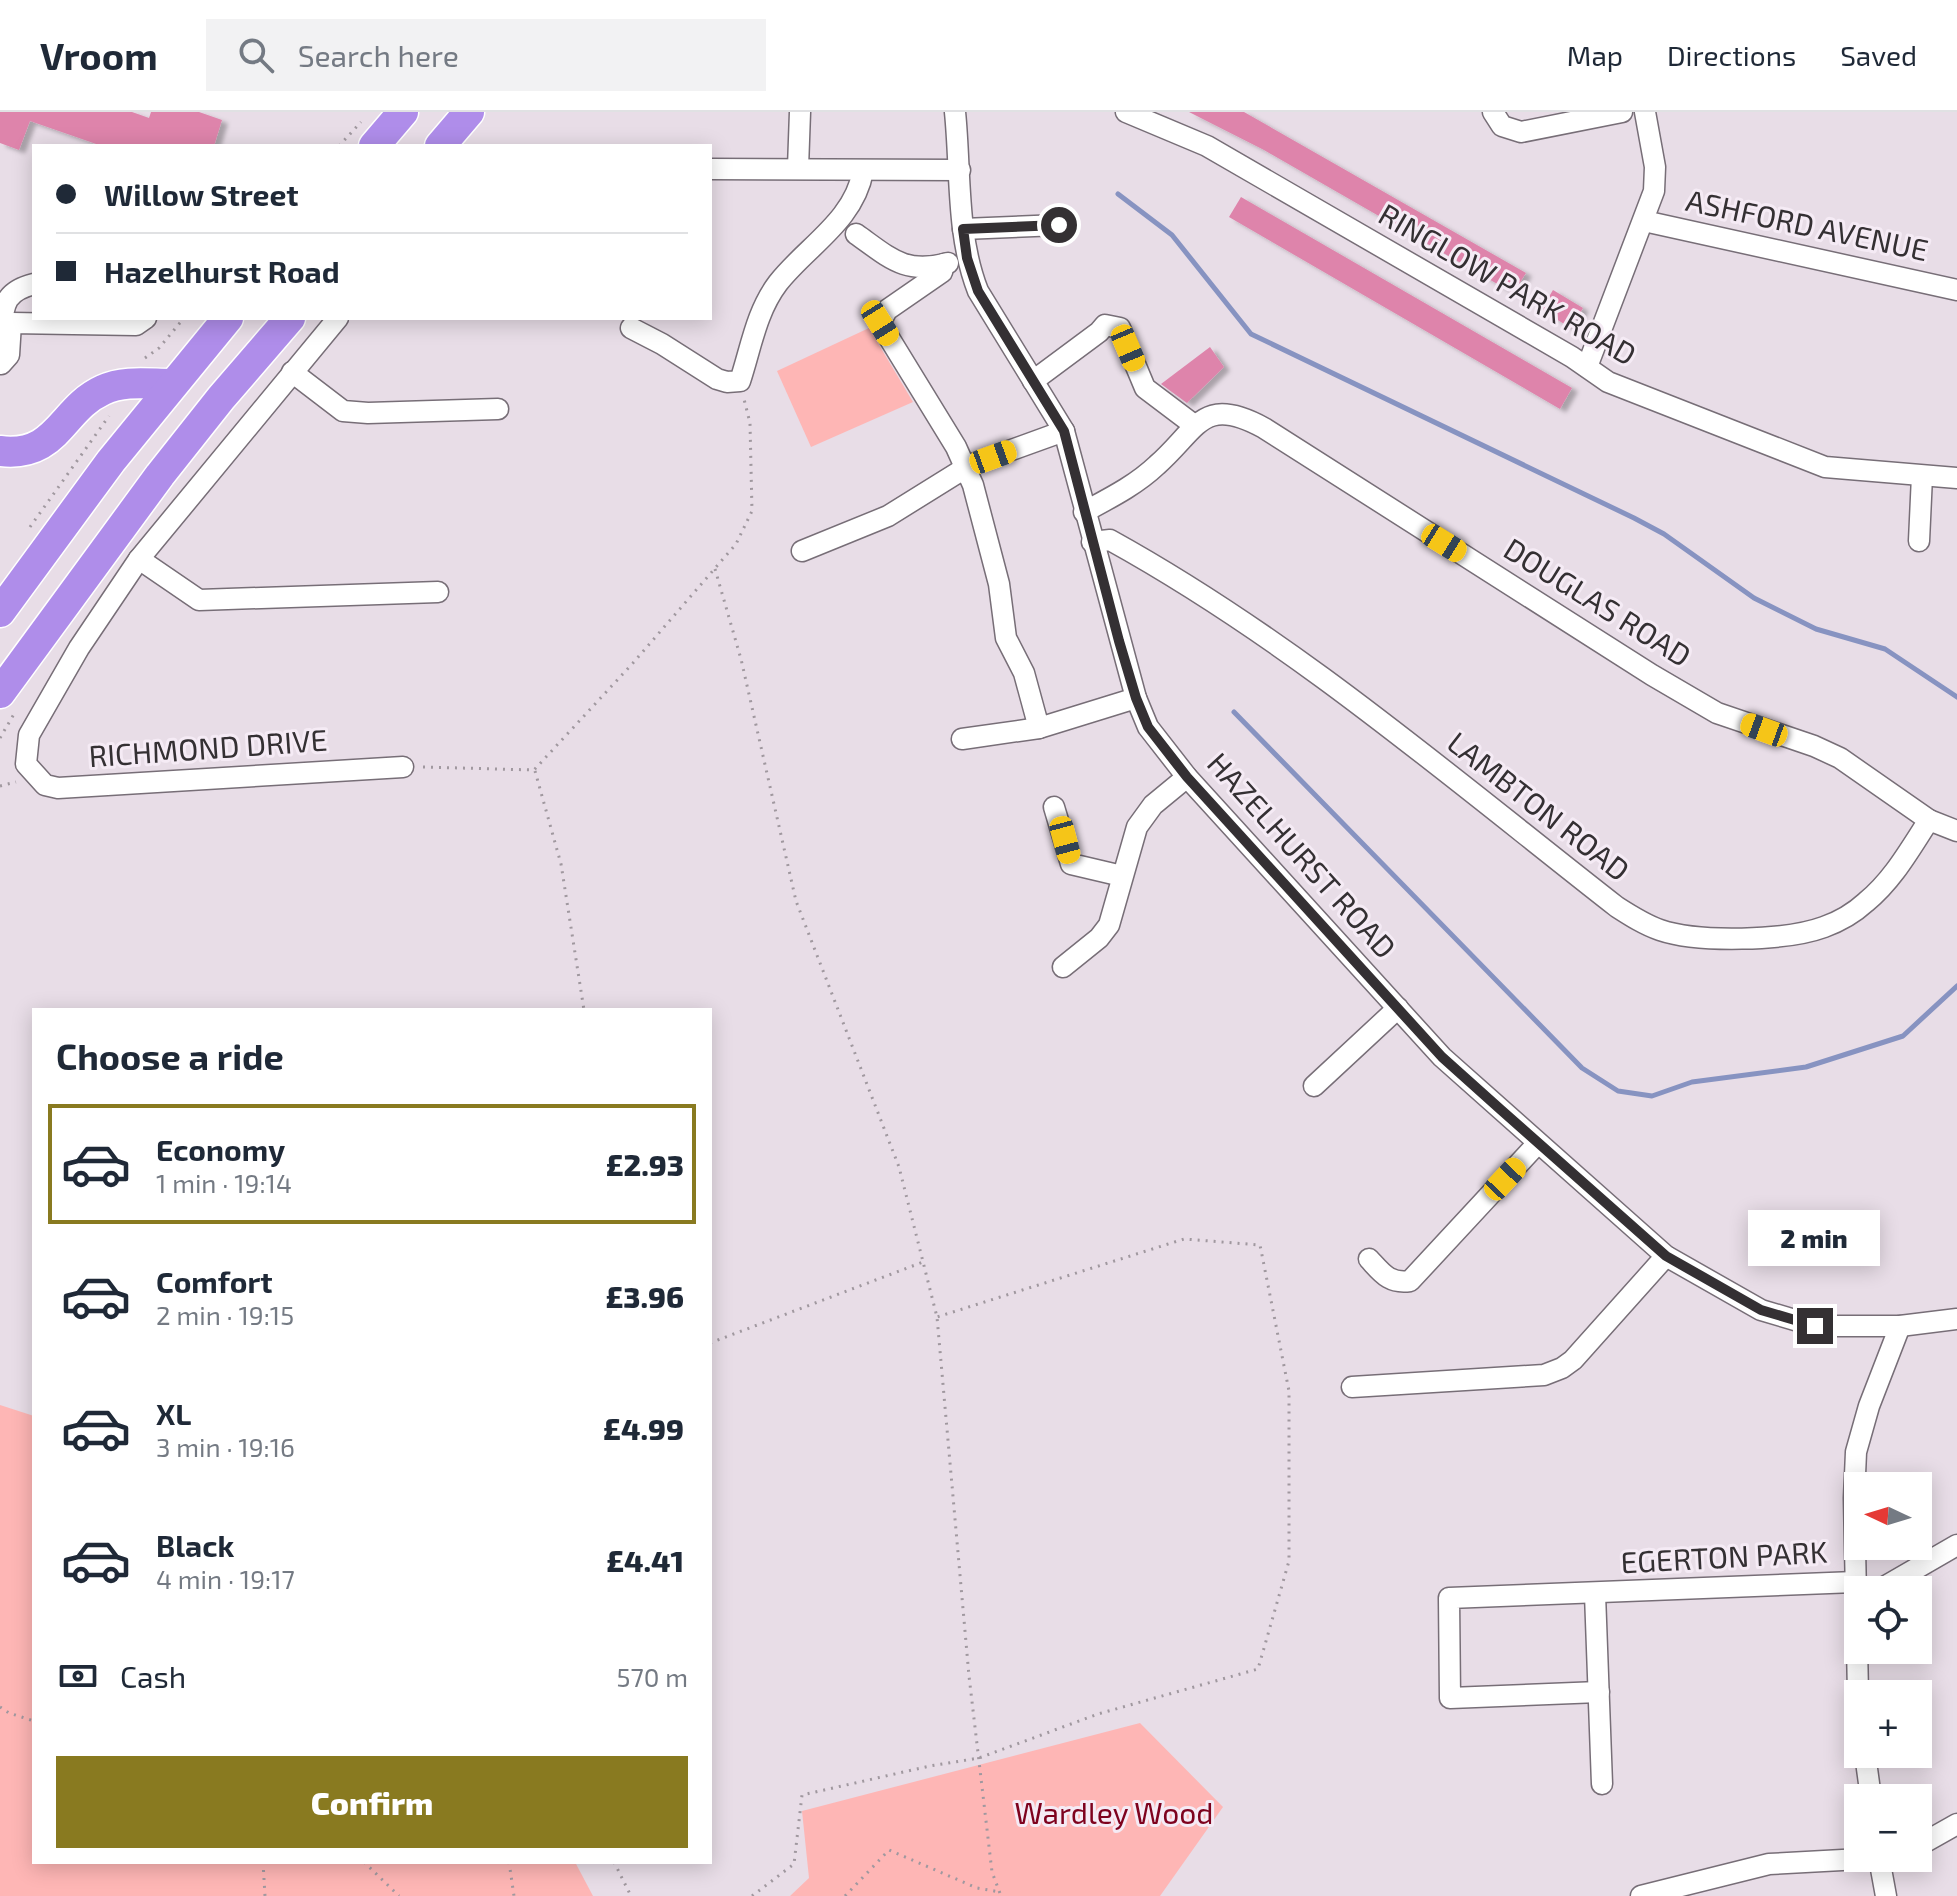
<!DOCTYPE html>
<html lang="en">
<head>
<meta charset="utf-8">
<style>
	body { margin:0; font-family:"Exo 2",sans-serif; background:#f2f2f3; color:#1f2937; height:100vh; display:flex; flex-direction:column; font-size:30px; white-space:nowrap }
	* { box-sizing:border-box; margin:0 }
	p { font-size:26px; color:#747a83 }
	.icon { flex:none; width:44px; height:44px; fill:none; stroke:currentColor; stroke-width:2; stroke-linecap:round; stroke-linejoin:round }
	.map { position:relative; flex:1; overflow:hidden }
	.side { position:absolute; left:32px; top:896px; width:680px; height:856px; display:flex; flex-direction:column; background:#fff; border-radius:0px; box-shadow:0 4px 20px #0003 }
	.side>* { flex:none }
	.banner { position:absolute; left:32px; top:32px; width:680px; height:176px; border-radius:0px; box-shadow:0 4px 20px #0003; display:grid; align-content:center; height:176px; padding:0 24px; background:#fff }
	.needle { width:52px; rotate:274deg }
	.buttons { position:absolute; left:1844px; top:1360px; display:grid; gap:16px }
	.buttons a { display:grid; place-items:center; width:88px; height:88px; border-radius:0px; background:#fff; box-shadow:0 4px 20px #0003; font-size:40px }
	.end { position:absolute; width:36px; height:36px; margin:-18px; border:10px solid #343033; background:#fff; box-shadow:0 0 0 4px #fff }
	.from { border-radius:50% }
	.bubble { position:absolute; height:56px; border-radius:0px; background:#fff; box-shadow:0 4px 20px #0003; font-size:26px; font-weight:800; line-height:56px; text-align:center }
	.car { position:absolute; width:24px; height:48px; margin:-24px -12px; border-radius:10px; box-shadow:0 0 6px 2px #0007; background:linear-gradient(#f5c518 24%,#345 0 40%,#f5c518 0 76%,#345 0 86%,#f5c518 0) }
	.banner b { display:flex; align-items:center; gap:28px; height:76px; font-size:30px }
	.banner b+b { border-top:2px solid #e0e1e3 }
	.banner i { width:20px; height:20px; background:#1f2937 }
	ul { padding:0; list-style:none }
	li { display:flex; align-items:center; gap:24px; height:120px; margin:0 16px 12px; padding:0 8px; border:4px solid transparent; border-radius:0px }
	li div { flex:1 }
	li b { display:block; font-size:30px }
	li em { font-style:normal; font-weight:800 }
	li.selected { border-color:#897a20 }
	li>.icon { width:72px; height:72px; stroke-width:1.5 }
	h2 { padding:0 24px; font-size:36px; line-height:96px }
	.pay { display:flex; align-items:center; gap:20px; height:88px; padding:0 24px; font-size:30px }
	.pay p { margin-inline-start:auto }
	.cta { display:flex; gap:16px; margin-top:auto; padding:16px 24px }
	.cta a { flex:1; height:92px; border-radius:0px; background:#897a20; color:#fff; font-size:32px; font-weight:800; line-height:92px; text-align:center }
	header { display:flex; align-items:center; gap:48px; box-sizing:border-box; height:112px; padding:0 40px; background:#fff; border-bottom:2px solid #e0e1e3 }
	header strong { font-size:38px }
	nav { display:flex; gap:44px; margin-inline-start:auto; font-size:28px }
	.search { width:560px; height:72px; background:#f2f2f3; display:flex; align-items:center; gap:20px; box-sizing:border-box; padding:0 28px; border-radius:0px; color:#747a83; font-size:30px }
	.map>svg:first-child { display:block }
	.green { fill:#feb6b5 }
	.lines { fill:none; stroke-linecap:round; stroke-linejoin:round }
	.stream { stroke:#8793c1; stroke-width:5 }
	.building { fill:#de84ab; filter:url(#shadow) }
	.minor-casing { stroke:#776e77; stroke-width:23 }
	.highway-casing { stroke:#fff; stroke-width:33 }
	.path { stroke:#a0989f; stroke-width:3; stroke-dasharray:2 6; stroke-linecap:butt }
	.minor { stroke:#fff; stroke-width:20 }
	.highway { stroke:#af8dea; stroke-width:30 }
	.route { stroke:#343033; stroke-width:10 }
	.labels { text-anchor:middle; stroke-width:6; stroke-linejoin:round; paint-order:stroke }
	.street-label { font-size:30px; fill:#343033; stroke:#f5ebf5 }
	.park-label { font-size:30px; fill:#7e021e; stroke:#f5ebf5 }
</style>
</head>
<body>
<header>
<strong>Vroom</strong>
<div class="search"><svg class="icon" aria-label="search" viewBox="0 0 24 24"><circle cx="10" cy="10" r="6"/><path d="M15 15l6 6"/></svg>Search here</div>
<nav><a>Map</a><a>Directions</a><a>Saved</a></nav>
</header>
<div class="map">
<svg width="1957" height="1784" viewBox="0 0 1957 1784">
	<defs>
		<filter id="shadow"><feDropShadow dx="6" dy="3.5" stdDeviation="2" flood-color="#0004"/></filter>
	</defs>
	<rect width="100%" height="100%" fill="#e8dde7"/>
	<!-- green -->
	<g class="green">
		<path d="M869,216L913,290L811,335L777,259Z"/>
		<path d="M0,1293L34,1304V1750H575L593,1784H0Z"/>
		<path d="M1140,1611L1223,1695L1160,1784H790L809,1766L802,1699Z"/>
	</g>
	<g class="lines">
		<!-- stream -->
		<g class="stream">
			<path d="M1118,82L1172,123L1251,222L1634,406L1664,422L1754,486L1816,517L1885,537L1957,585"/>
			<path d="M1234,600L1582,956L1618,979L1652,984L1692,970L1806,955L1903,924L1957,874"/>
		</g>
	</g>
	<!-- building -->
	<g class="building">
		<path d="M0,0H132L149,6L151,0H199L222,8L214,34H102L30,9L19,38L0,31Z"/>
		<path d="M1189,0H1244L1526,161L1513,181L1264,38Z"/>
		<path d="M1241,85L1572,276L1560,297L1229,105Z"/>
		<path d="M1553,178L1583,196L1571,216L1541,198Z"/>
		<path d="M1210,235L1224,255L1187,291L1161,272Z"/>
	</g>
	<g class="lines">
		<defs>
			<g id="minor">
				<path d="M955,0C961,59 956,123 978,179L1064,319L1136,586L1148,615L1187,665L1442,945L1666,1144L1761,1198L1815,1214H1900L1957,1207"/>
				<path d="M1126,0L1207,34L1572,245L1608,270L1825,355L1957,366"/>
				<path d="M1493,0L1502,14L1521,20L1622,0"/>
				<path d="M798,56L800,0"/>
				<path d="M710,57L960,58"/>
				<path d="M1644,109L1957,178"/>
				<path d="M963,117L1059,113"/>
				<path d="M856,122C890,146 905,163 948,151"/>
				<path d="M944,152L942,160L887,198L880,211L956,335L973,373L999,472L1006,526L1024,561L1039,616"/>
				<path d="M338,206L139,447L79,536L29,623L26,652L45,673L58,676L403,655"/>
				<path d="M631,216L662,232L717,267L727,270L740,269C751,236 756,200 778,171C807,134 854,109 863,59"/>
				<path d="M0,224C4,195 2,180 34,172"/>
				<path d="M1,252L9,243L11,211L136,213L146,206"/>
				<path d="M1587,255L1654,79L1655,55L1645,0"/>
				<path d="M292,260L343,299L368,301L498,297"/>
				<path d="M1033,269L1099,220L1105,213L1120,216L1145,276L1194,313"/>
				<path d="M1084,400C1110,386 1136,373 1157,353C1198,317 1202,282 1264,316L1652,563L1717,601L1814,634L1840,646L1929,708"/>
				<path d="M1919,429L1922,364"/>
				<path d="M1092,430L1110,428C1293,529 1453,667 1617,795C1631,804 1645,813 1660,818C1698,831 1786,829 1824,815C1838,810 1854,801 1866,790C1893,768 1910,737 1929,708L1957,719"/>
				<path d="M802,439L888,404L970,353L1064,319"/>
				<path d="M139,447L199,488L438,480"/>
				<path d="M962,627L1039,616L1136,586"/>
				<path d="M1054,695L1071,752L1122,764"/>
				<path d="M1063,855L1099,826L1109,813L1137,715L1153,693L1187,665"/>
				<path d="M1314,974L1398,896"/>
				<path d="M1369,1147C1382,1161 1389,1172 1410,1169L1538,1031"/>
				<path d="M1352,1275L1544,1263L1562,1256L1573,1248L1666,1144"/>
				<path d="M1879,1478L1957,1433"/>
				<path d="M1595,1482L1602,1672"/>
				<path d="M1599,1580L1450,1586L1449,1486L1855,1470"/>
				<path d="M1858,1582L1854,1386L1856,1340L1869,1294L1900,1214"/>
				<path d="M1865,1642L1871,1686"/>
				<path d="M1918,1734L1957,1712"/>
				<path d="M1879,1746L1886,1784"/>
				<path d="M1641,1784L1769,1752L1879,1746"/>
			</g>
			<g id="highway">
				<path d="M374,34L403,0"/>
				<path d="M440,34L469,0"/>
				<path d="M0,339C58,346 61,297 103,278C124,268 149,272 171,272"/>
				<path d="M0,500L111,349L228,206"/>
				<path d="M0,581L160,363L221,286L290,206"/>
			</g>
		</defs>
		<!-- minor casing -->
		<use href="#minor" class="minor-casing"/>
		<!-- highway casing -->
		<use href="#highway" class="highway-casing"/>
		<!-- path -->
		<g class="path">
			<path d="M339,34L361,10"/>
			<path d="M145,246L159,236L184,206"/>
			<path d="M30,415L109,304"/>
			<path d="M715,457L741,547L796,789L899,1055L937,1205L969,1564L992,1760L1001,1784"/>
			<path d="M0,626L14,602"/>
			<path d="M423,655L534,658L633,551L736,432L752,399L750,311L744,287"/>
			<path d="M535,659L561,752L584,898"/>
			<path d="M0,674L16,670"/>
			<path d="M710,1231L923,1150"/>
			<path d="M0,1595L9,1601L34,1609"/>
			<path d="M263,1750L265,1784"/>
			<path d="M364,1750L399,1784"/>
			<path d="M509,1750L514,1784"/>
			<path d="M614,1750L631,1784"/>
			<path d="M752,1784L794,1752L802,1683L930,1654L979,1646L1098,1602L1258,1557L1289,1449V1279L1260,1133L1184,1127L937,1205"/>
			<path d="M845,1784L889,1738L977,1776L1000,1780"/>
		</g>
		<!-- minor -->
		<use href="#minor" class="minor"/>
		<!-- highway -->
		<use href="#highway" class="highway"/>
	</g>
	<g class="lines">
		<!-- route -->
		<path class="route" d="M1059,113L963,117L967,146L978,179L1064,319L1119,529L1136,586L1148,615L1187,665L1442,945L1500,997L1666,1144L1761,1198L1815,1214"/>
	</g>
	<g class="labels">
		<!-- street labels -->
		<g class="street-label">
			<text transform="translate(1807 114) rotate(12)" y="10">ASHFORD AVENUE</text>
			<text transform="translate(1507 173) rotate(30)" y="10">RINGLOW PARK ROAD</text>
			<text transform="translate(1597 491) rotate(32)" y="10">DOUGLAS ROAD</text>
			<text transform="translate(208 637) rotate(-4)" y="10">RICHMOND DRIVE</text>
			<text transform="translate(1538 695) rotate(38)" y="10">LAMBTON ROAD</text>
			<text transform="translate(1301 744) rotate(48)" y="10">HAZELHURST ROAD</text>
			<text transform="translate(1724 1446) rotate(-3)" y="10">EGERTON PARK</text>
		</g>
		<!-- park labels -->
		<g class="park-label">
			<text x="1114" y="1712">Wardley Wood</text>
		</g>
	</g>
</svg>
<div class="buttons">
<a><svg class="needle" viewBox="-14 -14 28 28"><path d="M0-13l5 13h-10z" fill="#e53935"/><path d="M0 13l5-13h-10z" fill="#747a83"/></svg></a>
<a><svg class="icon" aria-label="locate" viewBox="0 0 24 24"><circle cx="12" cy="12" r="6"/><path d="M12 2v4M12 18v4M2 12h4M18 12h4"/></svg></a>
<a>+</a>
<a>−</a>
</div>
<i class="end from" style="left:1059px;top:113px"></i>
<i class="end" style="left:1815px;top:1214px"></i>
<div class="bubble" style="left:1748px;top:1098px;width:132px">2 min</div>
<i class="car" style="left:880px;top:211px;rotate:148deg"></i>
<i class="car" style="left:1128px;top:236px;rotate:157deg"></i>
<i class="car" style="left:993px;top:345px;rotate:70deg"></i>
<i class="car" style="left:1444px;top:431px;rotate:122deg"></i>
<i class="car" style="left:1764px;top:618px;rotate:290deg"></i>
<i class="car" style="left:1065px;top:728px;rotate:165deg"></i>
<i class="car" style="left:1505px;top:1067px;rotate:43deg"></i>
<div class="banner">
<b><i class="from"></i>Willow Street</b>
<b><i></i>Hazelhurst Road</b>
</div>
<section class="side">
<h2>Choose a ride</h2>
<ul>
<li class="selected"><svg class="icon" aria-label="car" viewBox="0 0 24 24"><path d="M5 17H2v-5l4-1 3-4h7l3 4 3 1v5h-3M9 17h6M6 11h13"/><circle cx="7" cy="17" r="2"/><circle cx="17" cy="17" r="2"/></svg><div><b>Economy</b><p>1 min · 19:14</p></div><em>£2.93</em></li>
<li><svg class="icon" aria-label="car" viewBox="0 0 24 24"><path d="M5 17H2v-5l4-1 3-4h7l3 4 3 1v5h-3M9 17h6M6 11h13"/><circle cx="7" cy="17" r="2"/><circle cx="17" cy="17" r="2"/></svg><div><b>Comfort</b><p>2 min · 19:15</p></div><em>£3.96</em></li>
<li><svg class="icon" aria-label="car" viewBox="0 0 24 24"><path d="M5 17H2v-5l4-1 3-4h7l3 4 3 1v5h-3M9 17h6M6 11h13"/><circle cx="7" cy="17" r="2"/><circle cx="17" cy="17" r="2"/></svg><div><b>XL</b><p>3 min · 19:16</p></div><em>£4.99</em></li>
<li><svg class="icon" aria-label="car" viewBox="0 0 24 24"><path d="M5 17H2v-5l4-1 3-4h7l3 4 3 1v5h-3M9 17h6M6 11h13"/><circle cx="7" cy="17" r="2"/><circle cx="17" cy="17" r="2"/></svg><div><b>Black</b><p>4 min · 19:17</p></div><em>£4.41</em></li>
</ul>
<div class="pay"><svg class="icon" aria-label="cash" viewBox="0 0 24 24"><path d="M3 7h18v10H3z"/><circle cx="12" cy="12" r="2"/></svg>Cash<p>570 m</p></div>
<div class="cta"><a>Confirm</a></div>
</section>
</div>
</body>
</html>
